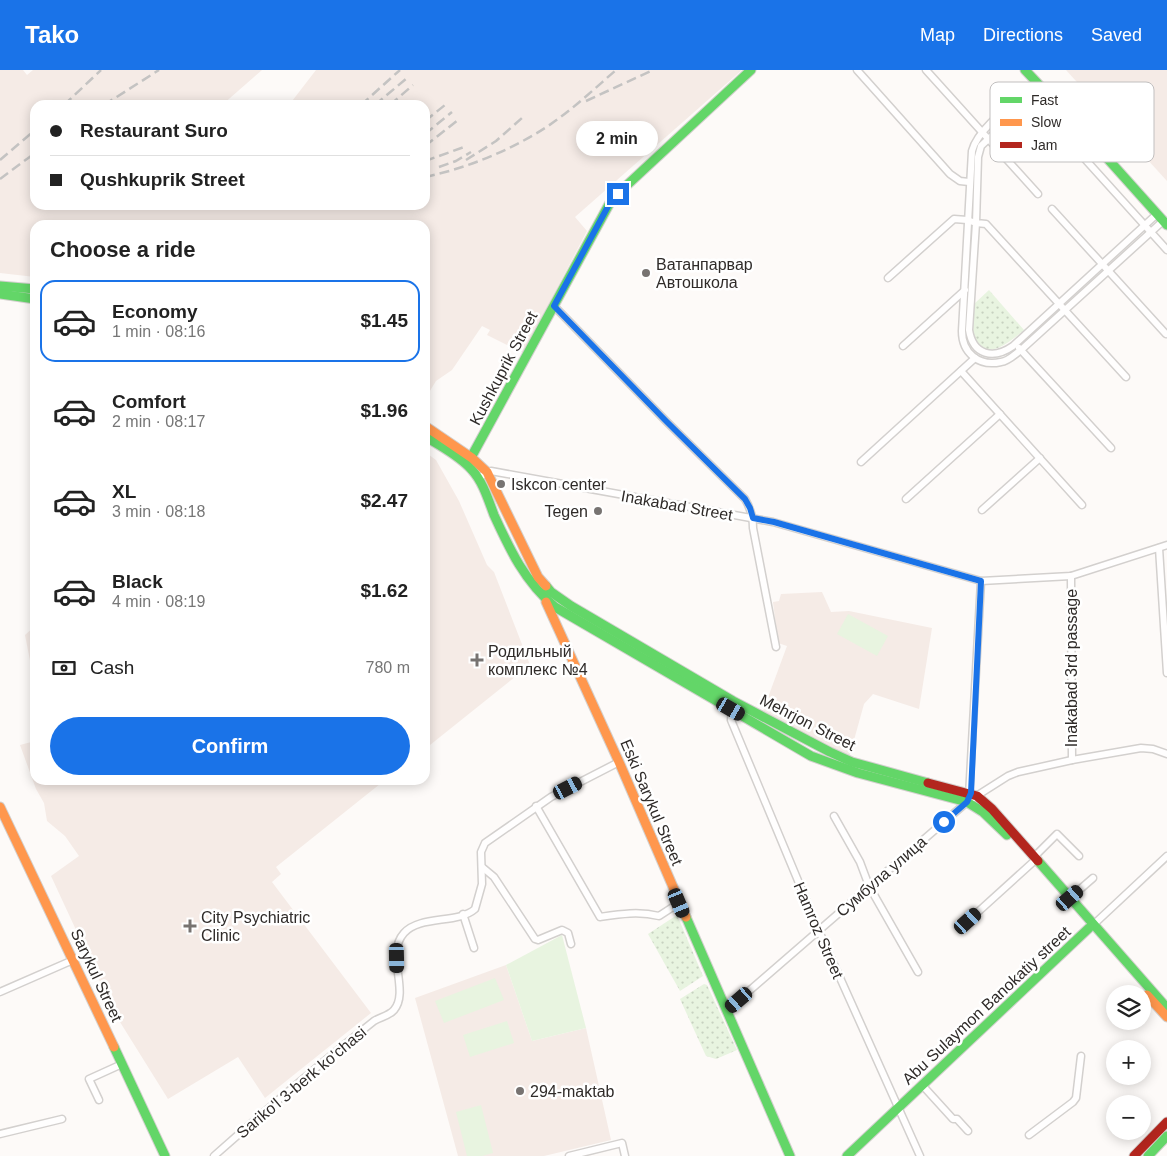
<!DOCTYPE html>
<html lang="en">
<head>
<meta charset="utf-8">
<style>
	body { margin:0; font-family:Arial,sans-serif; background:#f2f2f2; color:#222; height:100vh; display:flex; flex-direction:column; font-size:19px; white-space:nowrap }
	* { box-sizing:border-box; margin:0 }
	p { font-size:16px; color:#767676 }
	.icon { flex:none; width:28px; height:28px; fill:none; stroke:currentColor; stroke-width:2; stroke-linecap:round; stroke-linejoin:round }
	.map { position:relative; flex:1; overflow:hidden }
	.details { position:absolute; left:30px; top:150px; width:400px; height:565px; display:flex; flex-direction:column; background:#fff; border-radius:15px; box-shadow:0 2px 12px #0003 }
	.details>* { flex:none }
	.banner { position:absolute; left:30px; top:30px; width:400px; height:110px; border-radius:15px; box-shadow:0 2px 12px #0003; display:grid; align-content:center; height:110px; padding:0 20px; background:#fff }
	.tools { position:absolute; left:1106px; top:915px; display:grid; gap:10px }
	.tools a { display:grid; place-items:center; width:45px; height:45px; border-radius:50%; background:#fff; box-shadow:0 2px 12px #0003; font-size:25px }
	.end { position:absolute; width:22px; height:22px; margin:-11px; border:6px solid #1a73e8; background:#fff; box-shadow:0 0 0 2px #fff }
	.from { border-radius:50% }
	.bubble { position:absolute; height:35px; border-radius:18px; background:#fff; box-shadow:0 2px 12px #0003; font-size:16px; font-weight:700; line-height:35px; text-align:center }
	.car { position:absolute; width:15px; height:30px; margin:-15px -8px; border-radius:6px; box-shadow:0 0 4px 1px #0007; background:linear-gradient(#222 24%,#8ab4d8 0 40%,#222 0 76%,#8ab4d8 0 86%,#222 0) }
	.banner b { display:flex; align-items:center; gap:18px; height:48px; font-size:19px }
	.banner b+b { border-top:1px solid #e0e0e0 }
	.banner i { width:12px; height:12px; background:#222 }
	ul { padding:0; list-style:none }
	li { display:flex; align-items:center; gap:15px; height:82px; margin:0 10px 8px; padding:0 10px; border:2px solid transparent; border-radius:15px }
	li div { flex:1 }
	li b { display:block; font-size:19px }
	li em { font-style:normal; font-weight:700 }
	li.current { border-color:#1a73e8 }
	li>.icon { width:45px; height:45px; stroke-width:1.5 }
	h2 { padding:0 20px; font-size:22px; line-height:60px }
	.pay { display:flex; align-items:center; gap:12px; height:55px; padding:0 20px; font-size:19px }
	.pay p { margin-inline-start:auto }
	.button { display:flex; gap:10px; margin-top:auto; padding:10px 20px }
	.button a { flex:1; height:58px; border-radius:30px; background:#1a73e8; color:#fff; font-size:20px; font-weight:700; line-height:58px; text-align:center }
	header { display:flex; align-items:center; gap:30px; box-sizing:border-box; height:70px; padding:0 25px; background:#1a73e8; color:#fff }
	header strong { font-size:24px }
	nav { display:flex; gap:28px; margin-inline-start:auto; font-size:18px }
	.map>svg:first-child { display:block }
	.built { fill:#f5ebe6 }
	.grass { fill:url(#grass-dots) }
	.pitch { fill:#e8f4e0 }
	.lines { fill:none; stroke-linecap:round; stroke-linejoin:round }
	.street-casing { stroke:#d3d0ce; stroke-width:9 }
	.fast-casing { stroke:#d3d0ce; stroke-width:11 }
	.slow-casing { stroke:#d3d0ce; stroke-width:11 }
	.jam-casing { stroke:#d3d0ce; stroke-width:11 }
	.street { stroke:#fffefe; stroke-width:6 }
	.fast { stroke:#63d668; stroke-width:9 }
	.slow { stroke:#ff974d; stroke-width:9 }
	.jam { stroke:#b3261e; stroke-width:9 }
	.rail { stroke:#c4c3c2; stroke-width:2.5; stroke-dasharray:10 5; stroke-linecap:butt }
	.route { stroke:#1a73e8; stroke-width:6 }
	.poi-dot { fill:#777371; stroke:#fff; stroke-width:2 }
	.labels { text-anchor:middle; stroke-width:5; stroke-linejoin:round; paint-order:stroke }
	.poi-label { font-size:16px; fill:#2f2b29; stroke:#fff; text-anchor:start }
	.street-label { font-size:16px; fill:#2f2b29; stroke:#fff }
	.key { fill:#fff; stroke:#c1bfbf; stroke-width:1 }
	.key-label { font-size:14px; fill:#2f2b29 }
</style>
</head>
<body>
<header>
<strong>Tako</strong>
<nav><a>Map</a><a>Directions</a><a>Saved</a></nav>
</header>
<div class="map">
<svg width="1167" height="1086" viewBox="0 0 1167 1086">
	<defs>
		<pattern id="grass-dots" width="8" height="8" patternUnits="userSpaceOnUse" patternTransform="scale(1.25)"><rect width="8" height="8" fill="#e8f4e0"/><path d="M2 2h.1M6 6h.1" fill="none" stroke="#c7d1c0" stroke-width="1.8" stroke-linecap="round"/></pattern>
	</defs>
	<rect width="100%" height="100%" fill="#fdfaf8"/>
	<!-- built -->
	<g class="built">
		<path d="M0,0H23L27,5L33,0H262L222,35H35V135H425V35H289L316,0H742L575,147L587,161L523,283L487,265L490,260L482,256L452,300L436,311L425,329V155H35V207L0,203Z"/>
		<path d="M1066,0H1167V111Z"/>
		<path d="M425,382L436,390L459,431L487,495L494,502L530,595L425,679Z"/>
		<path d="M822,522L831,542L849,541L932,558L919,639L873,624L864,634L849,688L763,641L787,576L778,573L773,532L779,531L781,524Z"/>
		<path d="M35,556V616L25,565Z"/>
		<path d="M35,671V710H385L276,797L281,804L272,812L371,943L265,1028L238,987L168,1029L115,944L51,806L79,786L65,766L47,751L44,733L36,719L20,675Z"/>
		<path d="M506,895L532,971L586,958L611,1070L544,1086H458L415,928Z"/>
	</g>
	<!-- grass -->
	<g class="grass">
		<path d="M989,220L1024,260C1011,271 984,295 974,265C971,256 974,243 974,234Z"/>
		<path d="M677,845L703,906L680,921L648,864Z"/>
		<path d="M704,914L707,915L737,980L716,989L706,986L680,929Z"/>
	</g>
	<!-- pitch -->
	<g class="pitch">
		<path d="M848,544L888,566L877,586L837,564Z"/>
		<path d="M562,865L586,958L532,971L506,895Z"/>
		<path d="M495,908L504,930L444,953L435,931Z"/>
		<path d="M507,951L514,973L470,987L463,965Z"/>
		<path d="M481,1035L493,1083L482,1086H467L456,1042Z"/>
	</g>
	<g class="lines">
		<defs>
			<g id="street">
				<path d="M857,0L950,104L960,111L969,112"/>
				<path d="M926,0L1038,124"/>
				<path d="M1037,13C1018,30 978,57 972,81L962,261C962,283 979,297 1001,292C1009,291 1015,284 1021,280L1163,151"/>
				<path d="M1042,18L981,76L978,87L976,153L986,154L1126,307"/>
				<path d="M1028,26L1167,180"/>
				<path d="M1052,139L1166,264"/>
				<path d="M888,208L954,149L967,150L976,153L969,260C973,285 993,290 1013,276L1157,144"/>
				<path d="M554,236L666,351L745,429C751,439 753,447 753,458L776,577"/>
				<path d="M903,276L965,220"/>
				<path d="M1019,278L1111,378"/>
				<path d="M961,301L1082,435"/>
				<path d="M861,392L975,288"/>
				<path d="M478,409L487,402L491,401L773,452L981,511L1071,506L1167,475"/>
				<path d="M906,429L1000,344"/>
				<path d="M982,440L1040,388"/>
				<path d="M1159,478L1167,603"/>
				<path d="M1071,506L1072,690"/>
				<path d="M732,636L731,650L819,861L920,1086"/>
				<path d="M969,726L981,511"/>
				<path d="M536,736L600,847C620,844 639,841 659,846L679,833"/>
				<path d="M834,746L860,792L869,816L918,902"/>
				<path d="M1034,787L1057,764L1079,786"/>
				<path d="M482,797L494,807L535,869L538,870L562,860L568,863L571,874"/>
				<path d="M1070,828L1093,808"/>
				<path d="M463,844L474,878"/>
				<path d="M968,851L1032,793"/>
				<path d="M1092,856L1167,786"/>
				<path d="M0,922L73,890"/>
				<path d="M726,941L967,732L1008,706L1018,702L1072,690L1141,678L1153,679L1167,684"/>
				<path d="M923,1016L953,1049H957L968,1061"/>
				<path d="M99,1030L89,1009L122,994"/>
				<path d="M0,1064L62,1049"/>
				<path d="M1029,1065L1073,1032L1076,1028L1081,986"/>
				<path d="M214,1086C257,1048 300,1011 344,975C354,967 364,959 374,951C380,947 389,946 394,940C410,921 385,884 404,863C420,845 458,854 475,839L482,814L481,782L485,773L551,727L619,692"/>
				<path d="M569,1086L622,1073L625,1086"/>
			</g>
			<g id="fast">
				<path d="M1025,0L1081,59L1167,155"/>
				<path d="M0,216L35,219"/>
				<path d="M0,224L35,229"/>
				<path d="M425,366C441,377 459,385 472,400C483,412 488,429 494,445C510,480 525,512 555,537L811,686L858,703L967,732L983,742L1007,765"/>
				<path d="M468,393L612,129L751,0"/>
				<path d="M546,516L551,522L571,536L733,631L830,682L852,692L928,713"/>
				<path d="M1038,791L1167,938"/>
				<path d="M686,847L790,1086"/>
				<path d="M114,977L165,1086"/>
				<path d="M847,1086L1089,858"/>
				<path d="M1148,1086L1167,1066"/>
			</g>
			<g id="slow">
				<path d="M425,356L472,388L487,402L538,507L546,516"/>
				<path d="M546,532L619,692L686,847"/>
				<path d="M0,737L114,977"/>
				<path d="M1147,925L1167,947"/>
			</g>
			<g id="jam">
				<path d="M928,713L977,726L992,739L1038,791"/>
				<path d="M1134,1086L1167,1052"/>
			</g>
		</defs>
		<!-- street casing -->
		<use href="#street" class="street-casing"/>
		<!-- fast casing -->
		<use href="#fast" class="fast-casing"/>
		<!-- slow casing -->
		<use href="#slow" class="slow-casing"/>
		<!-- jam casing -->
		<use href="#jam" class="jam-casing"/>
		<!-- street -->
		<use href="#street" class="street"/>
		<!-- fast -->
		<use href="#fast" class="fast"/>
		<!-- slow -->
		<use href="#slow" class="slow"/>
		<!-- jam -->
		<use href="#jam" class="jam"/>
		<!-- rail -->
		<g class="rail">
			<path d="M586,31L653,0"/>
			<path d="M64,35L101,0"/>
			<path d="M104,35L159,0"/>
			<path d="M361,35L400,0"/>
			<path d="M375,35L407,8"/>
			<path d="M390,35L413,15"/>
			<path d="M425,51L445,35"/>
			<path d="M425,64L452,42"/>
			<path d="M425,76L458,50"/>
			<path d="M0,90L35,60"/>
			<path d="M466,90L496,71L522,48"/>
			<path d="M425,91L467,76"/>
			<path d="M439,97L456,91L471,82"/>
			<path d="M425,107C467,98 509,81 545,58C571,41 593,20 616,0"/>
			<path d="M0,109L35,83"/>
		</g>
	</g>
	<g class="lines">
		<!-- route -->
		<path class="route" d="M618,124L612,129L554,236L666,351L745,429L750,438L753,448L774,452L981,511L971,723L967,732L944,752"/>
	</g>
	<!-- markers -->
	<g class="poi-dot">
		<circle cx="646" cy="203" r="5"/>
		<circle cx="501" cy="414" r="5"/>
		<circle cx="598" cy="441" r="5"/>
		<path d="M474.5 582.5h5v5h5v5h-5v5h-5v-5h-5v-5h5z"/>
		<path d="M187.5 848.5h5v5h5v5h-5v5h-5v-5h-5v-5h5z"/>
		<circle cx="520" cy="1021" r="5"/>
	</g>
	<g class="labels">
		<!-- poi labels -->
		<g class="poi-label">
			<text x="656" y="200">Ватанпарвар<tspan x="656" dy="18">Автошкола</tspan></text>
			<text x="511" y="420">Iskcon center</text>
			<text x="588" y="447" text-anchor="end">Tegen</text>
			<text x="488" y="587">Родильный<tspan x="488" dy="18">комплекс №4</tspan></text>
			<text x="201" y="853">City Psychiatric<tspan x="201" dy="18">Clinic</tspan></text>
			<text x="530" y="1027">294-maktab</text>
		</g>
		<!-- street labels -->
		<g class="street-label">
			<text transform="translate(503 298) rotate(-62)" y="6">Kushkuprik Street</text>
			<text transform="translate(677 435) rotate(10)" y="6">Inakabad Street</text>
			<text transform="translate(1071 598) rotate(-90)" y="6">Inakabad 3rd passage</text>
			<text transform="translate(808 652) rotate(27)" y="6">Mehrjon Street</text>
			<text transform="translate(652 732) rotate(67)" y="6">Eski Sarykul Street</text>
			<text transform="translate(881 806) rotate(-41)" y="6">Сумбула улица</text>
			<text transform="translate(819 860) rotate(67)" y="6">Hamroz Street</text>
			<text transform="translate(97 905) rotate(65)" y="6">Sarykul Street</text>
			<text transform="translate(986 935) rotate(-43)" y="6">Abu Sulaymon Banokatiy street</text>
			<text transform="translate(301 1012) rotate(-40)" y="6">Sariko'l 3-berk ko'chasi</text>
		</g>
	</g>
	<!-- legend -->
	<rect x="990" y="12" width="164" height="80" rx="8" class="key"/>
	<rect x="1000" y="27" width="22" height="6" fill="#63d668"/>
	<rect x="1000" y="49" width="22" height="7" fill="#ff974d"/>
	<rect x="1000" y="72" width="22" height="6" fill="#b3261e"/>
	<g class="key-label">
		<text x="1031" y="35">Fast</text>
		<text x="1031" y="57">Slow</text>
		<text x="1031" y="80">Jam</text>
	</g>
</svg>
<div class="tools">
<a><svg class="icon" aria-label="layers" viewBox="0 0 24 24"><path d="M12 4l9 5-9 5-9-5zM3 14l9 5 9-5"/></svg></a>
<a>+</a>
<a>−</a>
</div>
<i class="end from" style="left:944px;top:752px"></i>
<i class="end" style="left:618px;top:124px"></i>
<div class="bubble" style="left:576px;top:51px;width:82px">2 min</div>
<i class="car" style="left:731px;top:639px;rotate:120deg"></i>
<i class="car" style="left:568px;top:718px;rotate:63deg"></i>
<i class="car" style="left:1070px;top:828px;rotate:49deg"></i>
<i class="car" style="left:679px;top:833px;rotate:157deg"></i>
<i class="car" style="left:968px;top:851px;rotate:48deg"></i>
<i class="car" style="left:397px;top:888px;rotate:179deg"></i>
<i class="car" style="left:739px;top:930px;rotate:229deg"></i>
<div class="banner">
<b><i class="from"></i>Restaurant Suro</b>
<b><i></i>Qushkuprik Street</b>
</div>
<section class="details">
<h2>Choose a ride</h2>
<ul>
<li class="current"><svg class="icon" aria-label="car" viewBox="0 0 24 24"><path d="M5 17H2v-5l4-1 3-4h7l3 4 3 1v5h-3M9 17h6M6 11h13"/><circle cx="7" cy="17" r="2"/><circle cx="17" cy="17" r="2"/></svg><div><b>Economy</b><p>1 min · 08:16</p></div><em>$1.45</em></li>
<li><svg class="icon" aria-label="car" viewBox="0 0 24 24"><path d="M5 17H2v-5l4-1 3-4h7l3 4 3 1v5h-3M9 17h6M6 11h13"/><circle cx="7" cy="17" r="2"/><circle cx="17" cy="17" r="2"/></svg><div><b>Comfort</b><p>2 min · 08:17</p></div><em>$1.96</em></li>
<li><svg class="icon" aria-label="car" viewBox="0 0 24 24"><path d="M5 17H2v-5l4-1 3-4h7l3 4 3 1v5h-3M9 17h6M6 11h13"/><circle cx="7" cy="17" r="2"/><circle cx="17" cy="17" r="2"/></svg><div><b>XL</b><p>3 min · 08:18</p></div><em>$2.47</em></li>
<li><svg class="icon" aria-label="car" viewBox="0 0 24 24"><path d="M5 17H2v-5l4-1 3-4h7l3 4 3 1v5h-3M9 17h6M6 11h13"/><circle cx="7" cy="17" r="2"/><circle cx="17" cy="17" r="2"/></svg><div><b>Black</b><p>4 min · 08:19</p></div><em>$1.62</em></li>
</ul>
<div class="pay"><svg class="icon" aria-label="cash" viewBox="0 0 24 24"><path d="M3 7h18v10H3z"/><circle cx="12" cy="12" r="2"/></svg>Cash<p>780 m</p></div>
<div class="button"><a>Confirm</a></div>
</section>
</div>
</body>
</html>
